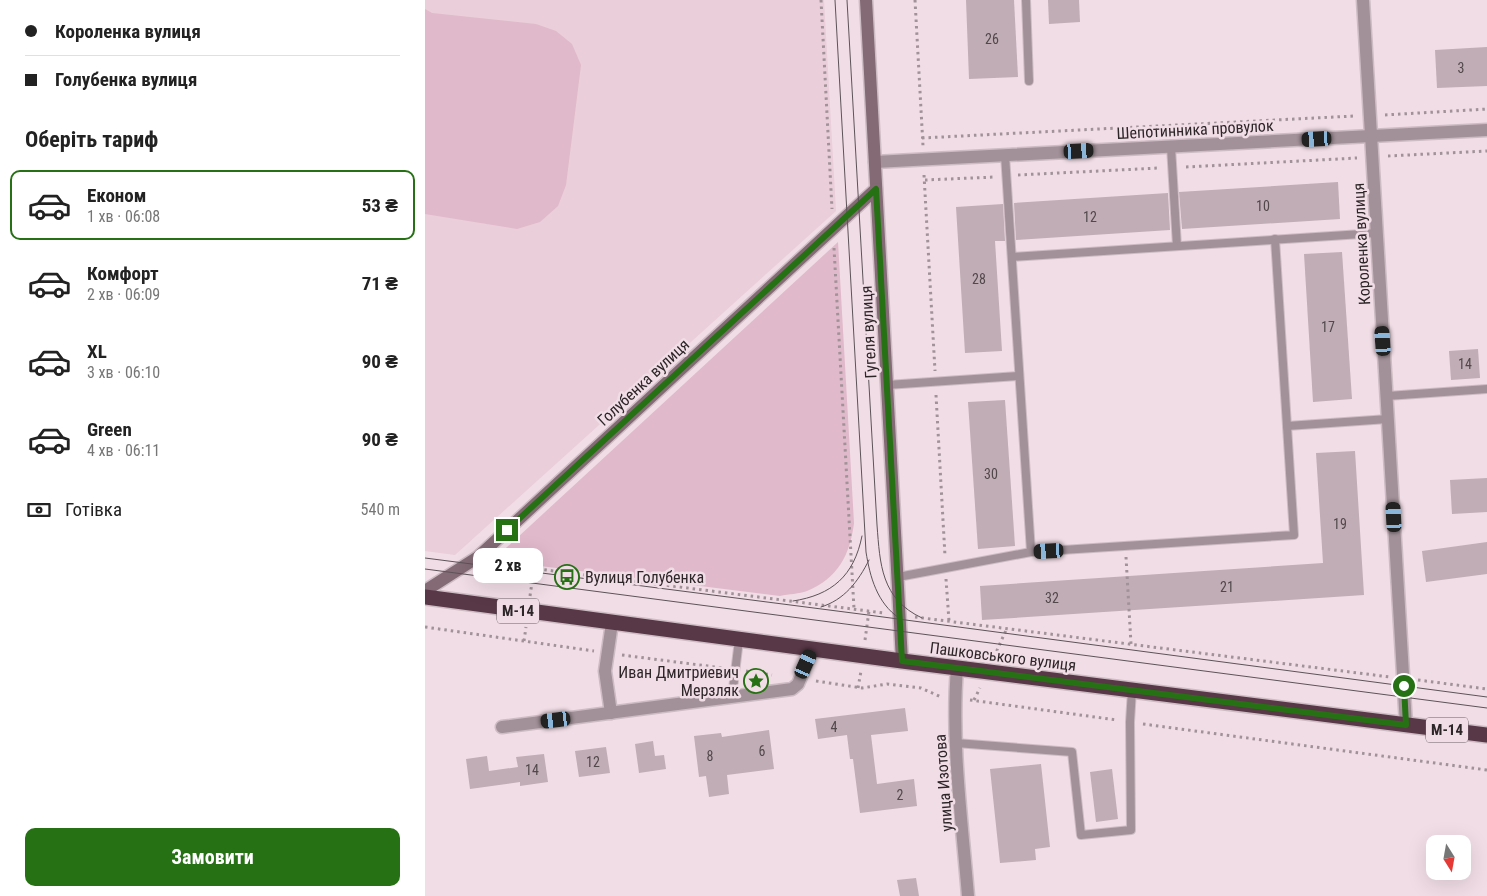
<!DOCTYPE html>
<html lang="uk">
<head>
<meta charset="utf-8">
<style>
	body { margin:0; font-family:"Roboto Condensed",sans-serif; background:#f2f2f2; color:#222; height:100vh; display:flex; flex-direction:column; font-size:19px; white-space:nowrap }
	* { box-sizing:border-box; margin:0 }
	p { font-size:16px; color:#767676 }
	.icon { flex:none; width:28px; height:28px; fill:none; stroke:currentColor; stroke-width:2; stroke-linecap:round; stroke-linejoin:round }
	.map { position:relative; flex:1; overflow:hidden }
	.panel { display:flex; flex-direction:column; background:#fff; width:425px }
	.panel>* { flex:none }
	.guide { display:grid; align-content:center; height:110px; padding:0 25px; background:#fff }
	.needle { width:32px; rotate:169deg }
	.tools { position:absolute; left:1001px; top:835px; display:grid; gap:10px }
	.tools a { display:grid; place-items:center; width:45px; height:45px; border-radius:10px; background:#fff; box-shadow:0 5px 20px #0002; font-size:25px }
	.end { position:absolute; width:22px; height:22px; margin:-11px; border:6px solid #267114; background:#fff; box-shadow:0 0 0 2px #fff }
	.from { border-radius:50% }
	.bubble { position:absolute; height:35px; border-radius:10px; background:#fff; box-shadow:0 5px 20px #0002; font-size:16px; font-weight:700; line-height:35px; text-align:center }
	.car { position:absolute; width:15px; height:30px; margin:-15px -8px; border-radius:6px; box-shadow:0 0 4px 1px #0007; background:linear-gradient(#222 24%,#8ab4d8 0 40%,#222 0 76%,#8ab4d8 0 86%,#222 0) }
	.guide b { display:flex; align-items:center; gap:18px; height:48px; font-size:19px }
	.guide b+b { border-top:1px solid #e0e0e0 }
	.guide i { width:12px; height:12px; background:#222 }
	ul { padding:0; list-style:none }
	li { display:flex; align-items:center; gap:15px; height:70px; margin:0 10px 8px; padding:0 15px; border:2px solid transparent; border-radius:10px }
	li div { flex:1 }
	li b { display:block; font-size:19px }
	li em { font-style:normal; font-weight:700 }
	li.on { border-color:#267114 }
	li>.icon { width:45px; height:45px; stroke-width:1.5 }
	h2 { padding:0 25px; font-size:22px; line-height:60px }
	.pay { display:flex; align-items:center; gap:12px; height:55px; padding:0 25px; font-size:19px }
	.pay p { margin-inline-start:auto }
	.primary-button { display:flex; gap:10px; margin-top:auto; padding:10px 25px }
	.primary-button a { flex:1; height:58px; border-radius:10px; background:#267114; color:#fff; font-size:20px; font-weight:700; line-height:58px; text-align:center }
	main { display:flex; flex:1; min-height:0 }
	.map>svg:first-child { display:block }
	.built { fill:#eaceda }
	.green { fill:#e0b9ca }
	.building { fill:#c0adb5 }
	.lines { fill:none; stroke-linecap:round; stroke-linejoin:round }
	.lane-casing { stroke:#cebcc4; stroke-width:10 }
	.street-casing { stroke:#cebcc4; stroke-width:15 }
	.secondary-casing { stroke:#cebcc4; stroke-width:15 }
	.highway-casing { stroke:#cebcc4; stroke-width:18 }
	.path { stroke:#a09298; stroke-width:3; stroke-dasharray:2.5 4; stroke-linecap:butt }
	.lane { stroke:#a39199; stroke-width:8 }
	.street { stroke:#a39199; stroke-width:12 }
	.secondary { stroke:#836a75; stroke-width:12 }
	.highway { stroke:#583746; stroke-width:15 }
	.tram { stroke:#5d5358; stroke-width:1 }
	.route { stroke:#267114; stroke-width:6 }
	.labels { text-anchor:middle; stroke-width:5; stroke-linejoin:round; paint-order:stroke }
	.number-label { font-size:14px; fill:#52484c }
	.shield { fill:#f1dde6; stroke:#685d62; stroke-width:1 }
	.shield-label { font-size:15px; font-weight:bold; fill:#2d2629 }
	.street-label { font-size:16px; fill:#2d2629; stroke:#f1dde6 }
	.poi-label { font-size:16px; fill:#2d2629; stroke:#f1dde6; text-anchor:start }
</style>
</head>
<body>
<main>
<section class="panel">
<div class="guide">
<b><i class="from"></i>Короленка вулиця</b>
<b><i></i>Голубенка вулиця</b>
</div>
<h2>Оберіть тариф</h2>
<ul>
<li class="on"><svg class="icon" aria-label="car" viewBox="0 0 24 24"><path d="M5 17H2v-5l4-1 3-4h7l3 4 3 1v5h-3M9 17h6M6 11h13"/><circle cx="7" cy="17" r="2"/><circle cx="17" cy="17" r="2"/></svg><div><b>Економ</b><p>1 хв · 06:08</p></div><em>53 ₴</em></li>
<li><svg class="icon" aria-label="car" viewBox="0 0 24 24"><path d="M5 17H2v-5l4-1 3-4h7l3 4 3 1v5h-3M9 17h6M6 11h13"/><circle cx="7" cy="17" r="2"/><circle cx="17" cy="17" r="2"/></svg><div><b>Комфорт</b><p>2 хв · 06:09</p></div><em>71 ₴</em></li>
<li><svg class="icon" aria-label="car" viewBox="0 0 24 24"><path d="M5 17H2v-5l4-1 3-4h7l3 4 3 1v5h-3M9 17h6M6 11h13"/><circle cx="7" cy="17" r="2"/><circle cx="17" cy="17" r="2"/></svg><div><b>XL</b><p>3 хв · 06:10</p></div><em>90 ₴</em></li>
<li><svg class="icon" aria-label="car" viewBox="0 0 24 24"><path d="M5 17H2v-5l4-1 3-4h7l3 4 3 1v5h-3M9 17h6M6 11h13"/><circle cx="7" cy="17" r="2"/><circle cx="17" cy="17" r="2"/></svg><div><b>Green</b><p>4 хв · 06:11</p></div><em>90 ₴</em></li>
</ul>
<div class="pay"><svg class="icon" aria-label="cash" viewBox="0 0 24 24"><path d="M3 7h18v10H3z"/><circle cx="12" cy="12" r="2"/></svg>Готівка<p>540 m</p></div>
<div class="primary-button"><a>Замовити</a></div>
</section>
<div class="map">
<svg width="1062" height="896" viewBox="0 0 1062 896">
	<rect width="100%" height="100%" fill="#f1dde6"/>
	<!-- built -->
	<path class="built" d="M0,0H399L411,211L30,555L0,551Z"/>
	<!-- green -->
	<g class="green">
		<path d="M0,9L7,13L111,24L131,31L147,44L156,65L141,185L133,206L115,222L92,229L0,214Z"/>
		<path d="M413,242L429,523C425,555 413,578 382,591C374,594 364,594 355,596L68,560Z"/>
	</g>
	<!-- building -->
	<g class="building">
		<path d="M541,0H589L593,77L544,79Z"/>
		<path d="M623,0H654L655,22L624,24Z"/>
		<path d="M1062,47V86L1012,88L1010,50Z"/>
		<path d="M913,182L915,219L757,229L754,192Z"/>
		<path d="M743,193L745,230L591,240L589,203Z"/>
		<path d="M578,204L580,241H570L577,351L540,353L531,207Z"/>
		<path d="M917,252L927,399L888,402L879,254Z"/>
		<path d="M1053,349L1055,378L1026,380L1024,351Z"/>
		<path d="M580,400L590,546L553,549L543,402Z"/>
		<path d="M930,451L939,595L557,620L555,586L898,563L891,453Z"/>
		<path d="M1062,478V512L1027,514L1025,480Z"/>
		<path d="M1062,542V574L1001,582L997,551Z"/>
		<path d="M480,708L483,731L446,735L452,784L489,779L492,806L435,813L428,759H425L422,735L393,739L390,719Z"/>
		<path d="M344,730L349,769L302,775L304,794L284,797L281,776L274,777L269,736L296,733L297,737Z"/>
		<path d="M228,741L230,756L239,755L241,769L214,773L210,744Z"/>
		<path d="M181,747L185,773L154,777L150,751Z"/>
		<path d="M119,754L123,782L95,786V782L45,789L41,759L62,756L64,771L93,767L91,757Z"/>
		<path d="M616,764L625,847L610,849L611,860L575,863L565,769Z"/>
		<path d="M687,769L693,819L671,822L665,772Z"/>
		<path d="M491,878L494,896H475L472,880Z"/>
	</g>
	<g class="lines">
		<defs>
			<g id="lane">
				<path d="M601,0L604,81"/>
				<path d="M746,147L752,246"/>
				<path d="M580,155L606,552"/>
				<path d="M587,257L952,233"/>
				<path d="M462,385L594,376"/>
				<path d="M962,396L1062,389"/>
				<path d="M862,426L963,419"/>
				<path d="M473,577L606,552L869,535L850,239"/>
				<path d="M307,697L314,640"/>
				<path d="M531,743L647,752L656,835L706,830L705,722L707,690"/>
			</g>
			<g id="street">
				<path d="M938,0L981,725"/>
				<path d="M450,162L1062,130"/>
				<path d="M532,668C526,744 537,821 543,896"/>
				<path d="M186,713L180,671L187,623"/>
				<path d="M77,727L367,689L373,684L387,650"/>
			</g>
			<g id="secondary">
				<path d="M441,0L477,661"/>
				<path d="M0,591L53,557L451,189"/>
			</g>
			<path id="highway" d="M0,597L477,661L1062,735"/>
		</defs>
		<!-- lane casing -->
		<use href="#lane" class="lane-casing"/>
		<!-- street casing -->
		<use href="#street" class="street-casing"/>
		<!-- secondary casing -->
		<use href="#secondary" class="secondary-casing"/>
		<!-- highway casing -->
		<use href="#highway" class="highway-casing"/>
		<!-- path -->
		<g class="path">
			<path d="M396,0L407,209"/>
			<path d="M490,0L498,146"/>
			<path d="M960,115L1062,109"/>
			<path d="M497,138L929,116"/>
			<path d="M963,156L1062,151"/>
			<path d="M761,167L932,158"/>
			<path d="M499,175L510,371"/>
			<path d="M593,175L734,168"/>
			<path d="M500,180L570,177"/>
			<path d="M409,248L429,609"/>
			<path d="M511,395L520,556"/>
			<path d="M701,557L706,644"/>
			<path d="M68,562L74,564L459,613"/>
			<path d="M521,579L524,621"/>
			<path d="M105,596L109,569"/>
			<path d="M490,617L965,677"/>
			<path d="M0,627L169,651"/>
			<path d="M440,640L444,611"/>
			<path d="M99,641L101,627"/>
			<path d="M197,655L298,668"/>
			<path d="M569,657L582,628"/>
			<path d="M321,671L347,675"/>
			<path d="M993,680L1062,689"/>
			<path d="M391,681L437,688L462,684L496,688L516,697"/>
			<path d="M433,688L436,671"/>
			<path d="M545,700L692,720"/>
			<path d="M549,700L555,688"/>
			<path d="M718,724L1062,770"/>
		</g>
		<!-- lane -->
		<use href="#lane" class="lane"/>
		<!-- street -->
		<use href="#street" class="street"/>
		<!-- secondary -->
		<use href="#secondary" class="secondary"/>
		<!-- highway -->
		<use href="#highway" class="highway"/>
		<!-- tram -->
		<g class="tram">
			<path d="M410,0L441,552C445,577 452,603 474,618"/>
			<path d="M422,0L452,525C455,564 456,599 497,618"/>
			<path d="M0,558L443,615L1062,697"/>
			<path d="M0,569L1062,708"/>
			<path d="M368,601C407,595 429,576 437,536"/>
			<path d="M396,607C419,600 433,582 444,560"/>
		</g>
	</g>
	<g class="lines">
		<!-- route -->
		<path class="route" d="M82,530L451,189L477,661L981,725L979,686"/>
	</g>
	<!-- icons -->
	<defs>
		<symbol id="bus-ring" viewBox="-11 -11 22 22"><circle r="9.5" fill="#f1dde6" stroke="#267114" stroke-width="1.5"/><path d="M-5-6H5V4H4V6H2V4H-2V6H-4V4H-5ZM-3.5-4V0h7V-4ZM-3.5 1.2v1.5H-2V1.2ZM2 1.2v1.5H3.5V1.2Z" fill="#267114"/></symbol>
		<symbol id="sight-ring" viewBox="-11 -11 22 22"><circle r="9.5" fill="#f1dde6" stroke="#267114" stroke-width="1.5"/><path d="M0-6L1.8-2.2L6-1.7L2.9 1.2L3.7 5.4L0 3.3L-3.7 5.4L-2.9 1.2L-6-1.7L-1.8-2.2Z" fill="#267114"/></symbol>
	</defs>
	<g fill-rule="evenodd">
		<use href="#bus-ring" x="128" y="563" width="28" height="28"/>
		<use href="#sight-ring" x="317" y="667" width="28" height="28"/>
	</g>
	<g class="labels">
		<!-- number labels -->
		<g class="number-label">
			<text x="567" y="44">26</text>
			<text x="1036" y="73">3</text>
			<text x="838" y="211">10</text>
			<text x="665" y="222">12</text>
			<text x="554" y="284">28</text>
			<text x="903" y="332">17</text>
			<text x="1040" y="369">14</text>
			<text x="566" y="479">30</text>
			<text x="915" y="529">19</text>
			<text x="802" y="592">21</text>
			<text x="627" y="603">32</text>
			<text x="409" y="732">4</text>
			<text x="337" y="756">6</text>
			<text x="285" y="761">8</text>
			<text x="168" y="767">12</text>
			<text x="107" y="775">14</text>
			<text x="475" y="800">2</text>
		</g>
		<!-- shield labels -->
		<g class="shield">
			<rect x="72" y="598.5" width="42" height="25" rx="4"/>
			<rect x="1001" y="717.5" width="42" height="25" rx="4"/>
		</g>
		<g class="shield-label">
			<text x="93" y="616">М-14</text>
			<text x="1022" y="735">М-14</text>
		</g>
		<!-- street labels -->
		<g class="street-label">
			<text transform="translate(770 129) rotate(-3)" y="6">Шепотинника провулок</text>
			<text transform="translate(936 244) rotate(-93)" y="6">Короленка вулиця</text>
			<text transform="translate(443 332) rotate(-93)" y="6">Гугеля вулиця</text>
			<text transform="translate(218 382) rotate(-43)" y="6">Голубенка вулиця</text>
			<text transform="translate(578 656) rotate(7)" y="6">Пашковського вулиця</text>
			<text transform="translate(518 783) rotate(-94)" y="6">улица Изотова</text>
		</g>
		<!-- poi labels -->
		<g class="poi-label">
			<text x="160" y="583">Вулиця Голубенка</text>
			<text x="314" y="678" text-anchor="end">Иван Дмитриевич<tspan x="314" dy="18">Мерзляк</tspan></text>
		</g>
	</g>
</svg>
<div class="tools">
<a><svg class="needle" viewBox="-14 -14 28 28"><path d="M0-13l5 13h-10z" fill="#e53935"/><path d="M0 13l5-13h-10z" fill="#767676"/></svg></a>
</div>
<i class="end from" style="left:979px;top:686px"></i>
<i class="end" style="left:82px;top:530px"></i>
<div class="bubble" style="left:48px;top:548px;width:70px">2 хв</div>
<i class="car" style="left:892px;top:139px;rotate:267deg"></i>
<i class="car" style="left:654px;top:151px;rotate:87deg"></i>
<i class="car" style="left:958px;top:341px;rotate:356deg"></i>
<i class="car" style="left:969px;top:517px;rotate:357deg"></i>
<i class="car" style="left:624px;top:551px;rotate:267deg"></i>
<i class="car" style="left:381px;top:664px;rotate:24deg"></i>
<i class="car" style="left:131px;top:720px;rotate:263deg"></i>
</div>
</main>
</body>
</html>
